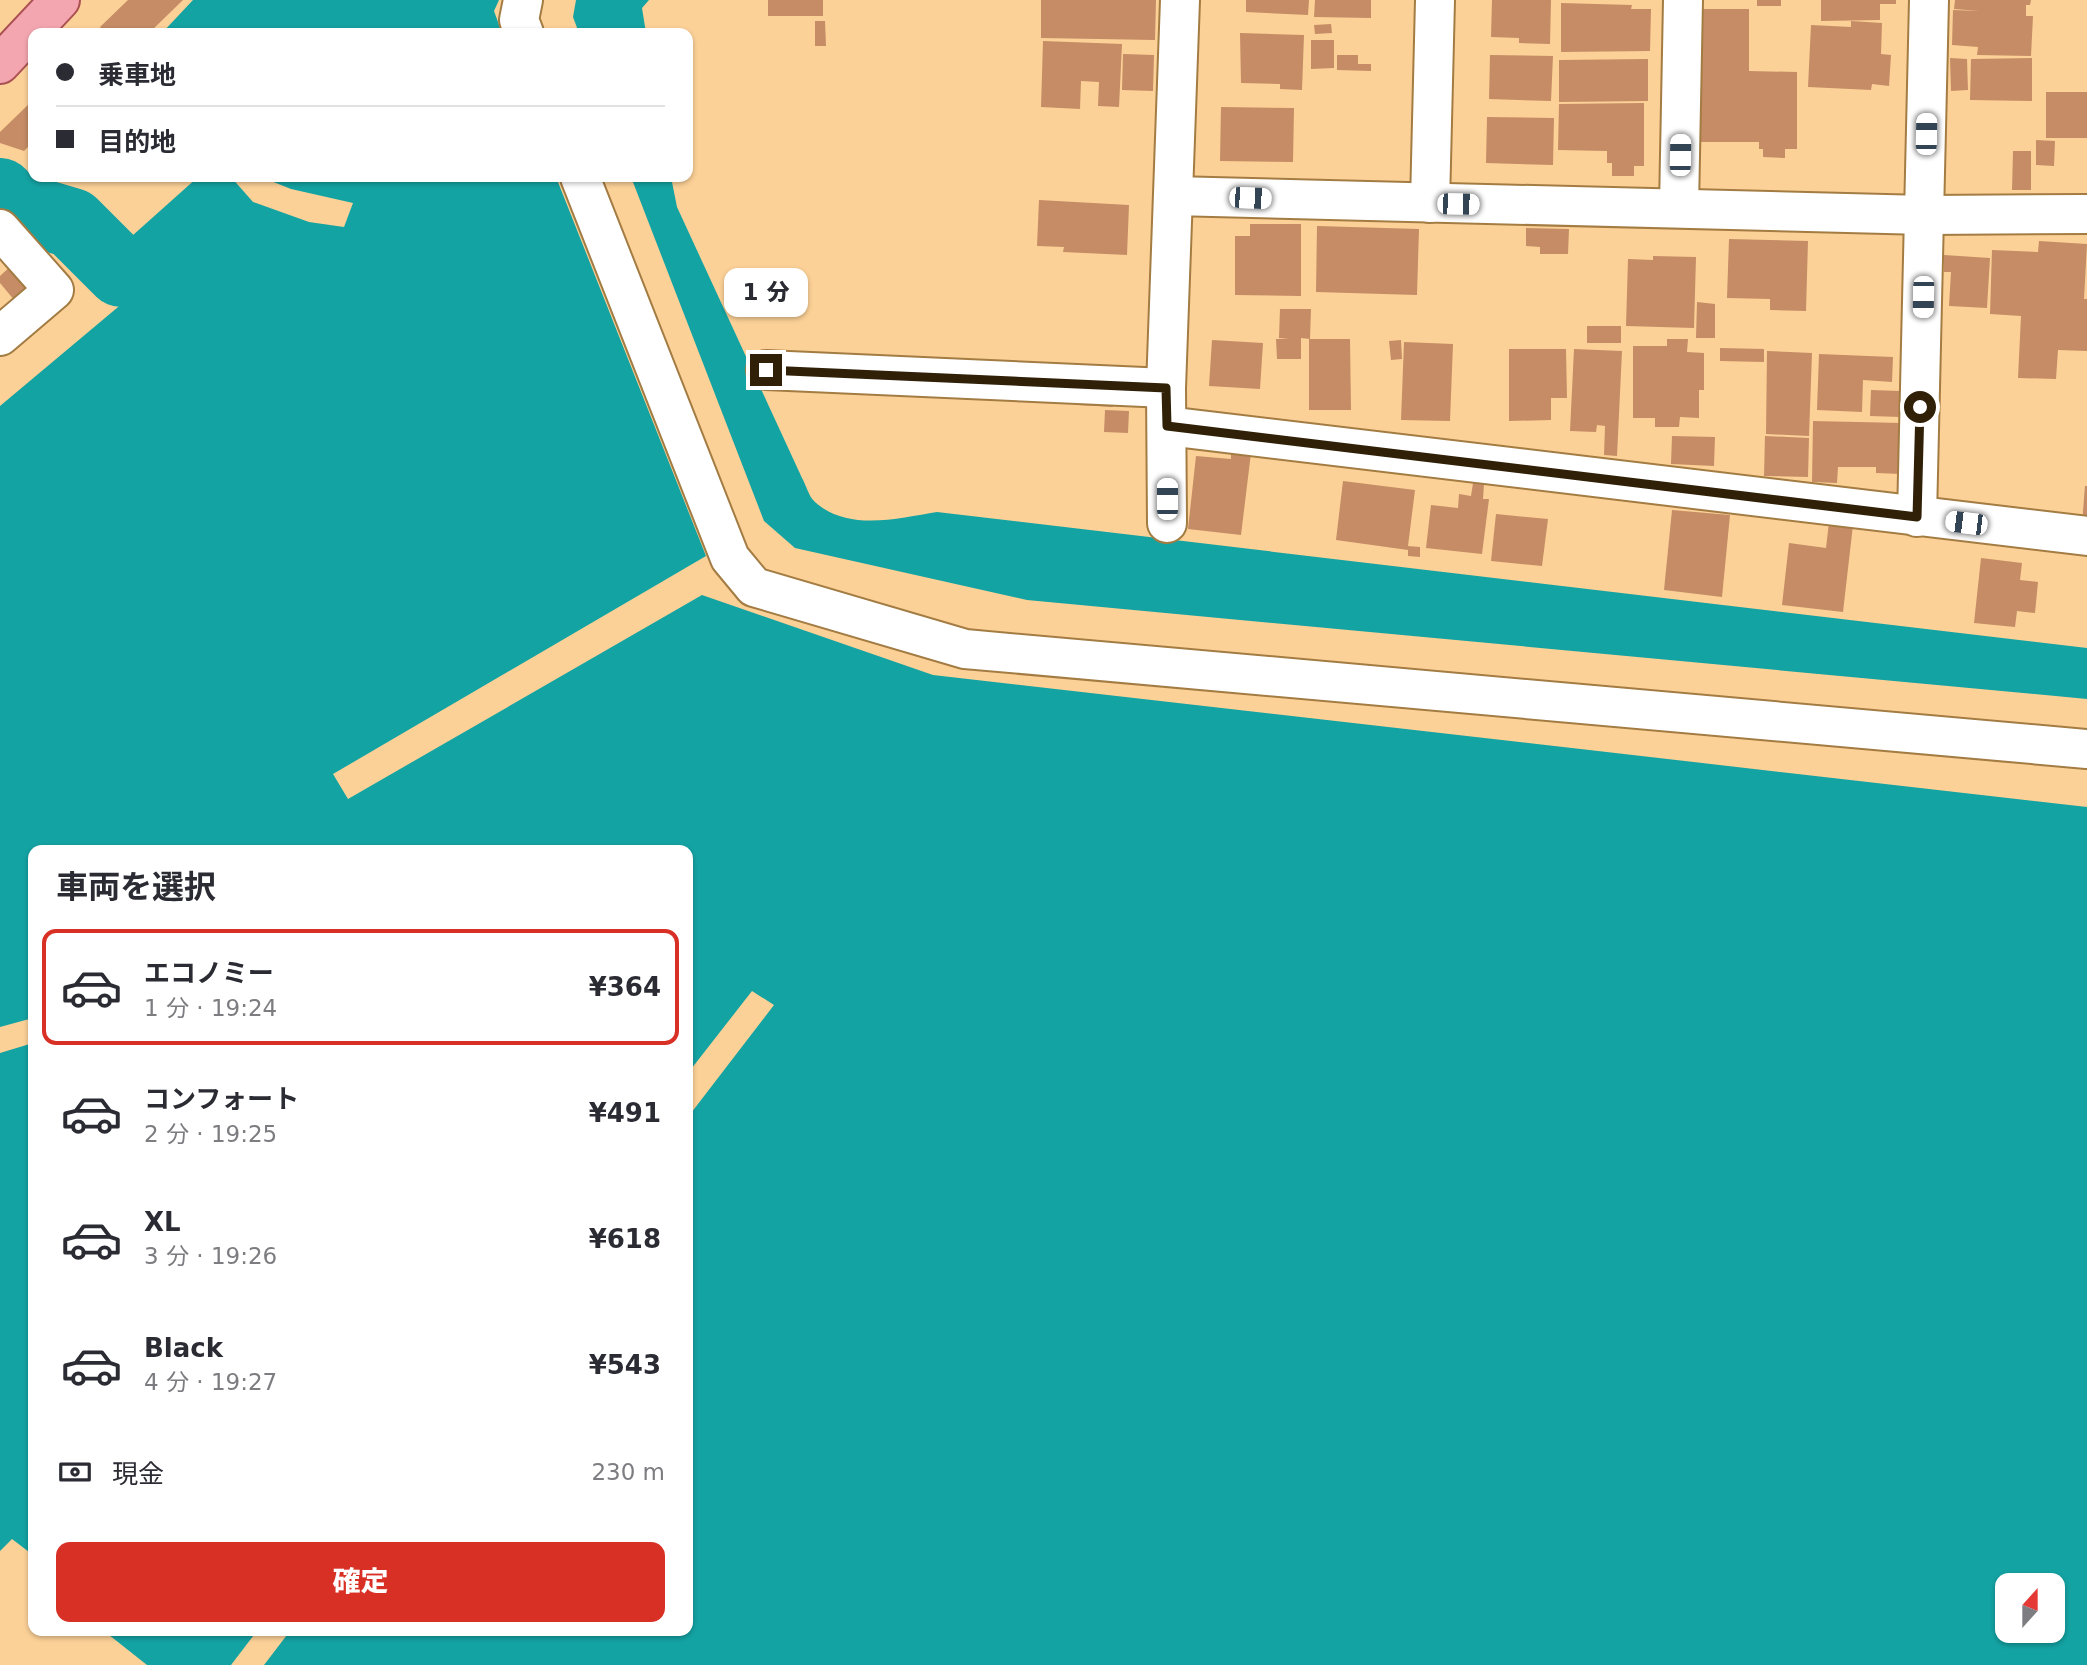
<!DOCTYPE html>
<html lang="ja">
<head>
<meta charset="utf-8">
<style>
	body { margin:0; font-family:"DejaVu Sans","Noto Sans JP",sans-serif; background:#f7f7f7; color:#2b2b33; height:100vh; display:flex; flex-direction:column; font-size:26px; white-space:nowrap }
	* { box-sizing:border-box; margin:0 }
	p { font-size:23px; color:#7c7c81 }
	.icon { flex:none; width:38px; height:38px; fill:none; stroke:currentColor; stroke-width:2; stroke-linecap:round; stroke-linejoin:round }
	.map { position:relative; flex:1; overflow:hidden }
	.sheet { position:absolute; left:28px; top:845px; width:665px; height:791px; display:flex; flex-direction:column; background:#fff; border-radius:14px; box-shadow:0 2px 5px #0004 }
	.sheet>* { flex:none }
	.banner { position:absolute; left:28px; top:28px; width:665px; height:154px; border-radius:14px; box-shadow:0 2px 5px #0004; display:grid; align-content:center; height:154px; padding:0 28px; background:#fff }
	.needle { width:46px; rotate:21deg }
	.controls { position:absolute; left:1995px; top:1573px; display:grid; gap:14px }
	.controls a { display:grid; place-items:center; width:70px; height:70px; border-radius:14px; background:#fff; box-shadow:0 2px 5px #0004; font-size:35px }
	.end { position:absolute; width:32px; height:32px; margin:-16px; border:9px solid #302008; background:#fff; box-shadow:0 0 0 4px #fff }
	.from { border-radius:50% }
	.bubble { position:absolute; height:49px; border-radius:14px; background:#fff; box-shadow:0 2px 5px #0004; font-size:23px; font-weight:800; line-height:49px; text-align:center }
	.car { position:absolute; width:21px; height:42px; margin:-21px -10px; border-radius:9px; box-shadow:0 0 5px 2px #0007; background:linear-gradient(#fff 24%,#345 0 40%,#fff 0 76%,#345 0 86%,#fff 0) }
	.banner b { display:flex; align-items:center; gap:24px; height:66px; font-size:26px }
	.banner b+b { border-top:2px solid #e1e1e2 }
	.banner i { width:18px; height:18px; background:#2b2b33 }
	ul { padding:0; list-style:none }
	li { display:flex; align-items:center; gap:21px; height:116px; margin:0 14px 10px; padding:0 14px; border:4px solid transparent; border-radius:14px }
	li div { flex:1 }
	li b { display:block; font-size:26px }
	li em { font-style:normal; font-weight:800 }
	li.selected { border-color:#d93025 }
	li>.icon { width:63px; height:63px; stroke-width:1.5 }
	h2 { padding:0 28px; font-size:32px; line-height:84px }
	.pay { display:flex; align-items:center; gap:18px; height:77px; padding:0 28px; font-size:26px }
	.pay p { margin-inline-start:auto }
	.button { display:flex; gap:14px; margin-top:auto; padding:14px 28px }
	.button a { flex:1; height:80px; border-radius:14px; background:#d93025; color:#fff; font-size:28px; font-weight:800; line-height:80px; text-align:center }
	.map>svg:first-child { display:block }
	.water { fill:#14a3a3; fill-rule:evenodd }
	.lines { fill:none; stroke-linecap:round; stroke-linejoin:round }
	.river { stroke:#14a3a3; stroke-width:70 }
	.building { fill:#c58c65 }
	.minor-casing { stroke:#a37c43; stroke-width:42 }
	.primary-casing { stroke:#ab5153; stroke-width:42 }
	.minor { stroke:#fff; stroke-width:38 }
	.primary { stroke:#f4a6b0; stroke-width:38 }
	.route { stroke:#302008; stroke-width:9 }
</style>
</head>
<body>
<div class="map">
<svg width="2087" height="1665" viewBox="0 0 2087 1665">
	<rect width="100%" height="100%" fill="#fcd197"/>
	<!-- water -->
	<g class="water">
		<path d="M193,0H499L494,11L502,33H162Z"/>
		<path d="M576,0H649L642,8L646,33H579L573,17Z"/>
		<path d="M198,177H231L253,202L309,222L344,227L353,203L291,189L261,177H556L706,556L333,774L348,799L702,595L933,675L2087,807V1665H264L290,1631H688V1117L774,1005L752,991L688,1073V850H33V1018L0,1027V406L130,297L95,269ZM2007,1586H2053V1631H2007Z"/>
		<path d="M631,177H671L677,207L802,478C806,485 809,497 815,502C848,532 899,518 937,512L2087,648V699L1027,600L795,548L764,521Z"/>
		<path d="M33,1043V1555L12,1539L0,1551V1053Z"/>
		<path d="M104,1631H257L231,1665H147Z"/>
	</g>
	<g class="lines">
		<!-- river -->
		<path class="river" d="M0,193L11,205L72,223L121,272"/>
	</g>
	<!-- building -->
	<g class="building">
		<path d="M128,0H183L149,33H97L102,29L100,27Z"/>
		<rect x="768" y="0" width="55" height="16"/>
		<path d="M1041,0H1156L1155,40L1041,38Z"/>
		<path d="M1246,0H1309L1308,15L1246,12Z"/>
		<path d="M1315,0H1371V18L1314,17Z"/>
		<path d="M1492,0H1551L1550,44L1519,43V38L1491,37Z"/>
		<rect x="1757" y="0" width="24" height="6"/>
		<path d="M1821,0H1896V4H1880V20L1821,21Z"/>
		<path d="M1955,0H2031L2030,5H2026V16H2033L2031,56L1977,55L1978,47L1952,45L1953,10L1980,11L1954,9Z"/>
		<path d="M1561,3L1632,5L1631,9H1651L1650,51L1561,52Z"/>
		<path d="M1702,9H1749V71L1797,72V149H1785V158L1763,157V149H1759V142H1700Z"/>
		<path d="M815,21H825L826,46H815Z"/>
		<path d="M1851,21L1882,23L1881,54L1891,55L1889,86L1872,84L1871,90L1808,87L1811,25L1851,27Z"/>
		<path d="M1331,24L1332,33L1315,34L1314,25Z"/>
		<path d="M1240,33L1304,35L1302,90L1280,89V84L1241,83Z"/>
		<path d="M1311,40H1334V68L1311,69Z"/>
		<path d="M1043,41L1122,44L1119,107L1098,106L1099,82L1081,81L1080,109L1041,107Z"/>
		<path d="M1123,54L1154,55L1153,91L1122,90Z"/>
		<path d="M1337,55H1358V64H1371V71L1337,70Z"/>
		<path d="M1490,55L1553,56L1551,101L1489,99Z"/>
		<path d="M1950,58L1967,59L1968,90L1951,91Z"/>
		<path d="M2032,58V101L1970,100L1971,59Z"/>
		<path d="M1648,59V101L1559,102V60Z"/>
		<rect x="2046" y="92" width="41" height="46"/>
		<path d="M33,100V142L24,151L0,143V132Z"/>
		<path d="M1644,103V166H1634V176H1612V163H1607V151L1558,150L1559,104Z"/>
		<path d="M1221,107L1294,108L1293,162L1220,161Z"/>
		<path d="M1487,117L1554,118L1553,165L1486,163Z"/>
		<path d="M2036,140L2055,141L2054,166L2036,165Z"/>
		<path d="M2013,151H2031V190H2012Z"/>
		<path d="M1039,200L1129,205L1127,255L1063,252L1064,247L1037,246Z"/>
		<path d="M1250,224H1301V296L1235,295V236H1250Z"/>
		<path d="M1317,226L1419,229L1417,295L1316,292Z"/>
		<path d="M1526,228L1569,229L1568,254H1540V247L1526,246Z"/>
		<path d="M1729,239L1808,241L1806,311L1770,310V299L1727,298Z"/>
		<path d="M2039,241L2087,244L2084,299H2087V351L2058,350L2056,379L2018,378L2021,316L1990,314L1992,250L2038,252Z"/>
		<path d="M1944,255L1990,258L1987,308L1949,306L1951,272H1944Z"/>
		<path d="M1653,256L1696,257L1694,328L1626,326L1628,259L1653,260Z"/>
		<path d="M14,263L33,285L15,301L0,283V276Z"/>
		<path d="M1697,302L1715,304V338H1696Z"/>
		<path d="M1280,309H1311L1310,339L1301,338V359H1277L1276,339H1289L1279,338Z"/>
		<rect x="1587" y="326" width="34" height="17"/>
		<path d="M1309,339H1350L1351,410H1309Z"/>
		<path d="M1667,339H1688L1687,352L1704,353V390H1699V418L1680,417L1679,427H1655V418H1633V346H1667Z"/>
		<path d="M1212,340L1263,343L1260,389L1209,386Z"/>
		<path d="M1401,340L1402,359L1391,360L1389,341Z"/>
		<path d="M1404,342L1453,344L1450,421L1401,420Z"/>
		<path d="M1720,348L1764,349V362L1720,361Z"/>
		<path d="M1509,349H1566L1567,398H1551V420L1509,421Z"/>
		<path d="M1574,349L1622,351L1617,456L1604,455L1605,426L1597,425L1596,432L1570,431Z"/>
		<path d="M1767,351L1812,353L1809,436L1766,434Z"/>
		<path d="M1819,354L1893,357L1892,382L1863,380L1862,412L1817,410Z"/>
		<path d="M1871,390L1900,391V417L1870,416Z"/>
		<path d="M1078,396L1114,398L1113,407L1078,405Z"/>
		<path d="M1105,410L1129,411L1128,433L1104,432Z"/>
		<path d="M1813,421L1902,423L1901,474L1876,473V467H1838L1837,483L1812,482Z"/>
		<path d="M1672,436L1715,437L1714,466L1671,464Z"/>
		<path d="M1765,436L1809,438L1808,477L1764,476Z"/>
		<path d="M1231,450L1251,453L1241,535L1188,529L1196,456L1231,459Z"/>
		<path d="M1343,481L1415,490L1408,546L1420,547V557L1408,556V550L1336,540Z"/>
		<path d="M1473,483L1484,484L1483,499H1489L1482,554L1426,548L1431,505L1458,508L1459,494L1471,496Z"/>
		<path d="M2085,486H2087V525L2082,524Z"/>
		<path d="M1672,510L1730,515L1722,597L1664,590Z"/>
		<path d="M1496,514L1548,519L1542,566L1491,561Z"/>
		<path d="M1829,522L1853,525L1843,612L1782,605L1789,543L1826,548Z"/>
		<path d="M1981,558L2022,563L2020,580L2038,582L2035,613L2017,611L2015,627L1974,623Z"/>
	</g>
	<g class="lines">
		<defs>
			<g id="minor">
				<path d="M523,0L519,20L524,33"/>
				<path d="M580,177L730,558L754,587L965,649L2087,749"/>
				<path d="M1173,196L1925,215L2087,214"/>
				<path d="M1430,203L1435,0"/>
				<path d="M1679,207L1683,0"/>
				<path d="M0,229L54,290L0,336"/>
				<path d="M766,370L1166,388"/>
				<path d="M1167,426L2087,536"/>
				<path d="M1917,517L1929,0"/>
				<path d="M1167,523L1166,388L1180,0"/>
			</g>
			<path id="primary" d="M0,64L60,0"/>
		</defs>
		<!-- minor casing -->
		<use href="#minor" class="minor-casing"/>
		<!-- primary casing -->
		<use href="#primary" class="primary-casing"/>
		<!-- minor -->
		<use href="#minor" class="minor"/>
		<!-- primary -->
		<use href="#primary" class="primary"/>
	</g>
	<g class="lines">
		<!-- route -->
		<path class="route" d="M766,370L1166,388L1167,426L1917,517L1920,407"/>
	</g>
</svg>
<div class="controls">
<a><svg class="needle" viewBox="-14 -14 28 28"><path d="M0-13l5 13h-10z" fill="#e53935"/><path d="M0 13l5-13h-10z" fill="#7c7c81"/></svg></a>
</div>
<i class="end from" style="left:1920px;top:407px"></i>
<i class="end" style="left:766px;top:370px"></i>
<div class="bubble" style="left:724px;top:268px;width:84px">1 分</div>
<i class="car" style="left:1926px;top:134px;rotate:1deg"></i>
<i class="car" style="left:1680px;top:155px;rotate:1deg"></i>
<i class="car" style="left:1250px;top:198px;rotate:92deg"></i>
<i class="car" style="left:1458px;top:204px;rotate:91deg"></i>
<i class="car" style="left:1923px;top:297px;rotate:181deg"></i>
<i class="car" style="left:1167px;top:499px;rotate:0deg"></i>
<i class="car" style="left:1966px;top:523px;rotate:277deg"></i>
<div class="banner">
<b><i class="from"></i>乗車地</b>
<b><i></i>目的地</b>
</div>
<section class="sheet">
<h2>車両を選択</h2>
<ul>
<li class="selected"><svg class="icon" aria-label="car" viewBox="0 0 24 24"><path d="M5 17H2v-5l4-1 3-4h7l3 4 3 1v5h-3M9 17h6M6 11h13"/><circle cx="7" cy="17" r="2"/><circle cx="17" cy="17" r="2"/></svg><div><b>エコノミー</b><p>1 分 · 19:24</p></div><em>¥364</em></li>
<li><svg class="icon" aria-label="car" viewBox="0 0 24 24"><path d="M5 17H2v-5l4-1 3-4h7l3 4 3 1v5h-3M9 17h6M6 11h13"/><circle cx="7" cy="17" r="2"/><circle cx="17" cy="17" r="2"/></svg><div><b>コンフォート</b><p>2 分 · 19:25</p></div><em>¥491</em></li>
<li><svg class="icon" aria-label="car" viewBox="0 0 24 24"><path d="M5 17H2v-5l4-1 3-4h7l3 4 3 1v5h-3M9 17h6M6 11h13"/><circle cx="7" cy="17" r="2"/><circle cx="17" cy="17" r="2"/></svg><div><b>XL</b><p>3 分 · 19:26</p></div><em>¥618</em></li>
<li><svg class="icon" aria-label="car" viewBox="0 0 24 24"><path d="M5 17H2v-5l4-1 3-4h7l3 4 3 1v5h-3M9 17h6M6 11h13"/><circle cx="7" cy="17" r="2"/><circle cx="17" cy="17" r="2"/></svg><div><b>Black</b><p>4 分 · 19:27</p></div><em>¥543</em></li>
</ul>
<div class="pay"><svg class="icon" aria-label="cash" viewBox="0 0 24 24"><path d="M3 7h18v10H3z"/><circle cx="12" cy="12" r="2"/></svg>現金<p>230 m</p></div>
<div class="button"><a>確定</a></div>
</section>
</div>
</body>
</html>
